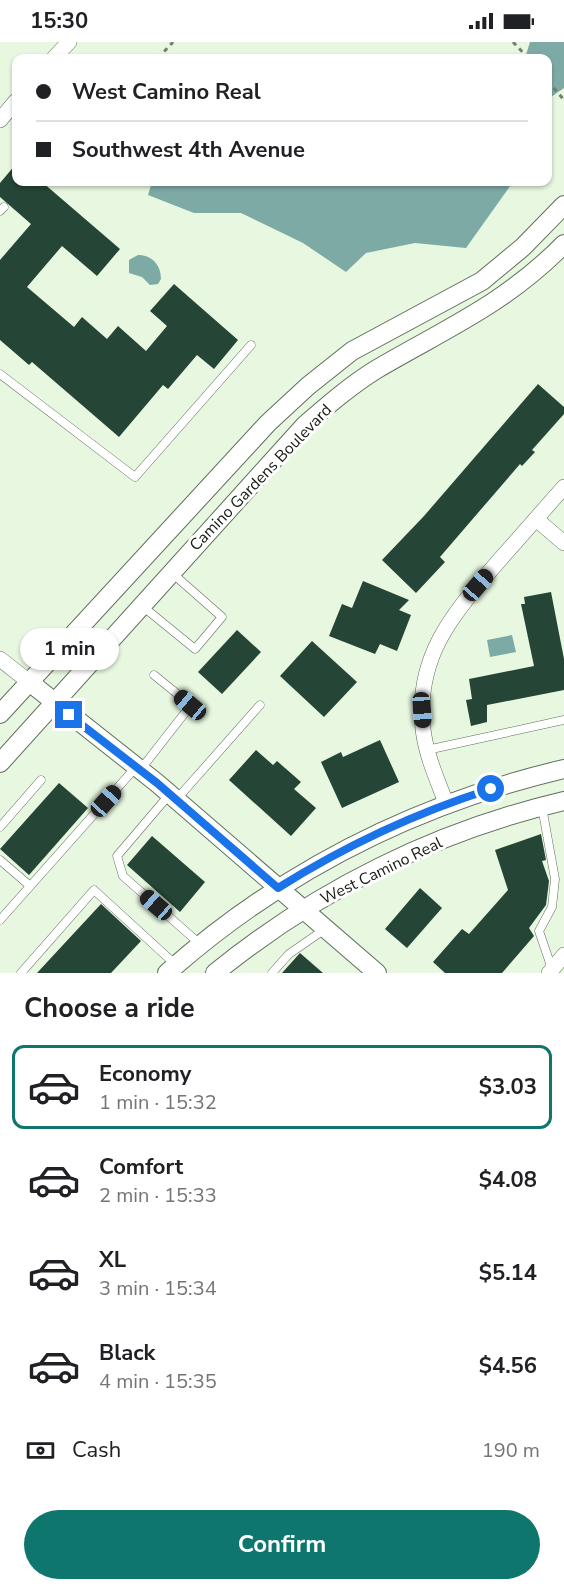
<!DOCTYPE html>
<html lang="en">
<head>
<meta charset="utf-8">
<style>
	body { margin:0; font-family:"Nunito Sans",sans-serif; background:#f6f6f6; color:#202124; height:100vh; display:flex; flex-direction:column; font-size:22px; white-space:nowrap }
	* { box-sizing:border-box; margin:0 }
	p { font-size:20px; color:#757577 }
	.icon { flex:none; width:33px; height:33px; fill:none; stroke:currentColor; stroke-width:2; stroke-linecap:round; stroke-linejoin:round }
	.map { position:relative; height:931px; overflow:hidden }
	.details { display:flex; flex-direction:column; background:#fff; flex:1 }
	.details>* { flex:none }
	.guide { position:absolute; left:12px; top:12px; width:540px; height:132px; border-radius:12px; box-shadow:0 2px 4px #0004; display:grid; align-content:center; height:132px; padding:0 24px; background:#fff }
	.end { position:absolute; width:27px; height:27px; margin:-14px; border:8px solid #1a73e8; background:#fff; box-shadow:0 0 0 3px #fff }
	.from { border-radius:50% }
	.bubble { position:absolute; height:42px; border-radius:21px; background:#fff; box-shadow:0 2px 4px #0004; font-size:20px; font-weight:700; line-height:42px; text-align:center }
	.car { position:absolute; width:18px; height:36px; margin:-18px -9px; border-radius:8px; box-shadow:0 0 4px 2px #0007; background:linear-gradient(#222 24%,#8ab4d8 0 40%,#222 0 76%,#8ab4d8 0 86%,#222 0) }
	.guide b { display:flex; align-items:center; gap:21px; height:57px; font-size:22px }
	.guide b+b { border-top:2px solid #e0e0e0 }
	.guide i { width:15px; height:15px; background:#202124 }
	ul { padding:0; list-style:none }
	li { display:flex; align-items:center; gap:18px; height:84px; margin:0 12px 9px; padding:0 12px; border:3px solid transparent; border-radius:12px }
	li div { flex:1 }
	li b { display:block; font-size:22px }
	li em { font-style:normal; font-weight:700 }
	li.selected { border-color:#0f766e }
	li>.icon { width:54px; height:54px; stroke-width:1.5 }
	h2 { padding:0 24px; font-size:27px; line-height:72px }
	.pay { display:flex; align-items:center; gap:15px; height:66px; padding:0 24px; font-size:22px }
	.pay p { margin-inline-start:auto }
	.cta { display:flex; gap:12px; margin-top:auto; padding:12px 24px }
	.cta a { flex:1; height:69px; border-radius:36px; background:#0f766e; color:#fff; font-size:24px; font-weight:700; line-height:69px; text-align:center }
	.status { display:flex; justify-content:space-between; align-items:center; height:42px; padding:0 30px; background:#fff; direction:ltr }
	.status svg { height:16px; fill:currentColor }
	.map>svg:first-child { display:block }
	.water { fill:#7eaaa5 }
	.building { fill:#254536 }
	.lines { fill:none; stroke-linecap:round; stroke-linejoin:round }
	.service-casing { stroke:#606e5a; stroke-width:9 }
	.minor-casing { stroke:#606e5a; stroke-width:16 }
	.tertiary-casing { stroke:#606e5a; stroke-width:20 }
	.path { stroke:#757f70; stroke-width:3; stroke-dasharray:4.5 4.5; stroke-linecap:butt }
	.service { stroke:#fff; stroke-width:8 }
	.minor { stroke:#fff; stroke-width:15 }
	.tertiary { stroke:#fff; stroke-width:18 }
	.route { stroke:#1a73e8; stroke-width:8 }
	.labels { text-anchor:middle; stroke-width:6; stroke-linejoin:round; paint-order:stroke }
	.street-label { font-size:16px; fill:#161b13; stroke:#fff }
</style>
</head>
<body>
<div class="status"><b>15:30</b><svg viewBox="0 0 49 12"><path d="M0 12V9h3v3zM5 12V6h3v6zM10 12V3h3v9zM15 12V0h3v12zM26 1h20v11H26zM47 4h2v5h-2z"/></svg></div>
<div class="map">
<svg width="564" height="931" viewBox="0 0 564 931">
	<rect width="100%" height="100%" fill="#e7f7e0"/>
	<!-- water -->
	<g class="water">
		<path d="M530,0H564V46L548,57V16H525Z"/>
		<path d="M152,140H513L466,206L415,201L366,211L346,230L303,201L241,171H194L148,153Z"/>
		<path d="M138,213C152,213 161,223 161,237L158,242L150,243L142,235L129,231V218Z"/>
		<path d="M512,593L516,610L490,615L487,598Z"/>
	</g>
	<!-- building -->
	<g class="building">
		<path d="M16,122V140H42L120,207L97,234L62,204L27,245L74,285L82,275L107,297L118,284L146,309L167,284L150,269L174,242L238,298L214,327L197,313L168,347L163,343L119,395L32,320L29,323L0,298V218L31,182L0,155V141Z"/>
		<path d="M538,342L564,365V372L532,408L535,410L522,424L520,422L440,515L445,520L416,551L382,518L424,474Z"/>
		<path d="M363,539L409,558L399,568L411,573L397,609L380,602L375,612L329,594L342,562L352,566Z"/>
		<path d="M551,550L564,617V648L487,663V680L471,684L466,658L472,657L469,637L534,624L521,562H525L524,555Z"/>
		<path d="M237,588L261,610L222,652L198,630Z"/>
		<path d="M312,599L357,640L324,675L280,634Z"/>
		<path d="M380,698L399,740L342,766L321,720L341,710L343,715Z"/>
		<path d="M256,708L273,723L277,719L301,740L294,747L316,766L291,794L229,738Z"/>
		<path d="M59,741L88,766L29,833L0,807Z"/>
		<path d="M541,792L546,818L542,819L549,839L546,863L529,886L534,894L502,931H445L433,920L462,887L469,892L508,848L495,808Z"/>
		<path d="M152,794L205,840L180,870L127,823Z"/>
		<path d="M420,846L442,866L407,906L385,887Z"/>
		<path d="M101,862L141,899L111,931H37Z"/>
		<path d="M300,911L323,931H282Z"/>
	</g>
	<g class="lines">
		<defs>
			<g id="service">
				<path d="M0,169L4,165"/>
				<path d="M0,332L135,435L251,303"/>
				<path d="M141,563L195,607L222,575L172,531"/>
				<path d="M427,708L564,678"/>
				<path d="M141,727L191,663L154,633"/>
				<path d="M169,753L117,814L123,834L200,902"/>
				<path d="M176,758L260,663"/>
				<path d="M542,765L555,837L552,865L539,889L552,927"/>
				<path d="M0,785L41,738"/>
				<path d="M0,818L29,843"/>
				<path d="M0,878L136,725"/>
				<path d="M21,931L94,848L176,923"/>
				<path d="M272,931L289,912L325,887"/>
			</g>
			<g id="minor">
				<path d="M54,16L69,0"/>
				<path d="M0,78L16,59"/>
				<path d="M536,477L564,501"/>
				<path d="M0,617L28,639"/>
				<path d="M446,761C437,737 426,713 423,687C415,614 453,572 497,521C520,495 542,470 564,445"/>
				<path d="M549,931L564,913"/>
			</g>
			<g id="tertiary">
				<path d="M28,639L157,741L377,931"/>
				<path d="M0,672L268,381L308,344L352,309L482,239L523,205L564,163"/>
				<path d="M0,721L305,383C328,363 351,343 377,327C447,286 505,262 564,202"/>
				<path d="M167,931C281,830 415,762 564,727"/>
				<path d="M215,931C317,848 436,789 564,759"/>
			</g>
		</defs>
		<!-- service casing -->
		<use href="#service" class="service-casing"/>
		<!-- minor casing -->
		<use href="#minor" class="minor-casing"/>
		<!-- tertiary casing -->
		<use href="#tertiary" class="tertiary-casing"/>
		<!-- path -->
		<g class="path">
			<path d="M513,0L528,16"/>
			<path d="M158,16L173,0"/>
			<path d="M548,39L564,58"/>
		</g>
		<!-- service -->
		<use href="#service" class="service"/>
		<!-- minor -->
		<use href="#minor" class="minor"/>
		<!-- tertiary -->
		<use href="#tertiary" class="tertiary"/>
	</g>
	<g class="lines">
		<!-- route -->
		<path class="route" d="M69,673L157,741L278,846C345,804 415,771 491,747"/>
	</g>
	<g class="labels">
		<!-- street labels -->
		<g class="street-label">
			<text transform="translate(260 435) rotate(-46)" y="6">Camino Gardens Boulevard</text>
			<text transform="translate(381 828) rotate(-26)" y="6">West Camino Real</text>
		</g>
	</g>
</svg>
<i class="end from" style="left:491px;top:747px"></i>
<i class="end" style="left:69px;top:673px"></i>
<div class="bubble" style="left:20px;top:586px;width:99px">1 min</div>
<i class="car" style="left:478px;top:543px;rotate:41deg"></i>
<i class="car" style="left:190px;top:663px;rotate:310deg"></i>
<i class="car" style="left:422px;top:668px;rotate:176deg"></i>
<i class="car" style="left:106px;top:759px;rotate:42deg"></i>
<i class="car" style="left:156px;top:863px;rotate:311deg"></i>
<div class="guide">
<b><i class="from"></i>West Camino Real</b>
<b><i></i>Southwest 4th Avenue</b>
</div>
</div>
<section class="details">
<h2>Choose a ride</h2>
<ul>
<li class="selected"><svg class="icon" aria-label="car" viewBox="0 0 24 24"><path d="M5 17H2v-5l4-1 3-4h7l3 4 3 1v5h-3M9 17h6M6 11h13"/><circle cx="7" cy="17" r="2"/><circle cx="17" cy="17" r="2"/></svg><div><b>Economy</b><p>1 min · 15:32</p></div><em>$3.03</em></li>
<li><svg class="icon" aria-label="car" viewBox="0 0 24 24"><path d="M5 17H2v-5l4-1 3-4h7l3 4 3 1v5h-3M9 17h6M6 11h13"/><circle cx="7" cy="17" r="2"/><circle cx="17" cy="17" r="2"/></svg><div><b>Comfort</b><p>2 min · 15:33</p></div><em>$4.08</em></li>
<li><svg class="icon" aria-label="car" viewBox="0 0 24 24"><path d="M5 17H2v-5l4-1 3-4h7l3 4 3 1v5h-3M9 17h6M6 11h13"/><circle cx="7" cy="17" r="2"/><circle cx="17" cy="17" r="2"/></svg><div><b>XL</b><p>3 min · 15:34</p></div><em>$5.14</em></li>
<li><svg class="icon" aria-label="car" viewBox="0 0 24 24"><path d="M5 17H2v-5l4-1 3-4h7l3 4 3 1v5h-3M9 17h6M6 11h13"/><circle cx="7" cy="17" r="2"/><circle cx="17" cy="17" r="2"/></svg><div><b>Black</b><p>4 min · 15:35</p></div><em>$4.56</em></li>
</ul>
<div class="pay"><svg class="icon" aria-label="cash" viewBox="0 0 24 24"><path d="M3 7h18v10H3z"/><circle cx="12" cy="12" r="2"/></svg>Cash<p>190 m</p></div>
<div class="cta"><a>Confirm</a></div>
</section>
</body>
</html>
